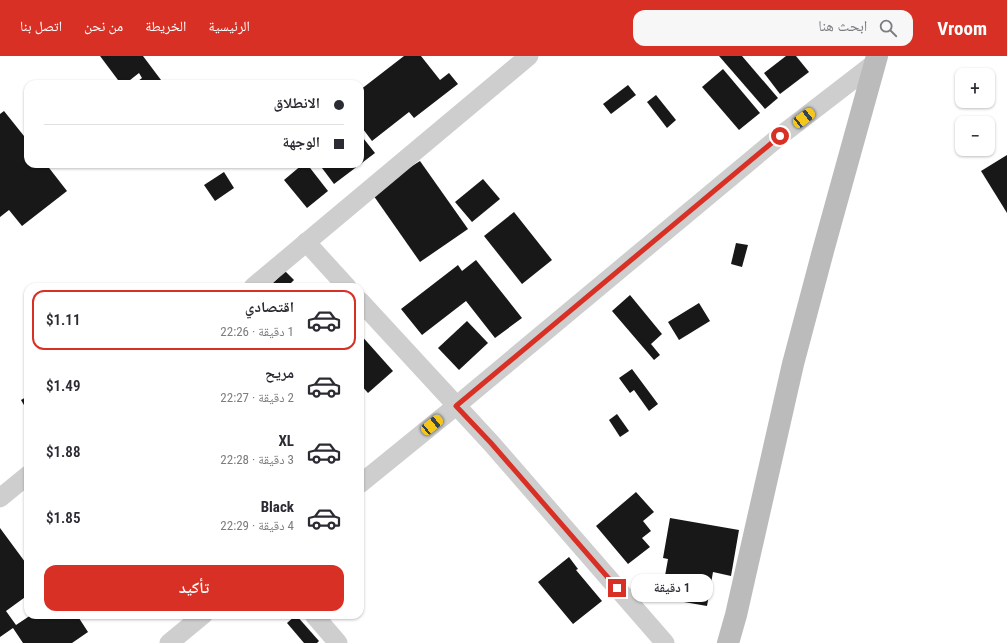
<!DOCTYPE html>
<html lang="ar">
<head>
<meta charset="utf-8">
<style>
	body { margin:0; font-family:"Roboto Condensed","Noto Naskh Arabic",sans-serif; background:#f7f7f7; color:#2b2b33; direction:rtl; height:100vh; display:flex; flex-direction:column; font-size:15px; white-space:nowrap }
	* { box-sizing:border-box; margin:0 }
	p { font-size:13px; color:#7c7c81 }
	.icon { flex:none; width:22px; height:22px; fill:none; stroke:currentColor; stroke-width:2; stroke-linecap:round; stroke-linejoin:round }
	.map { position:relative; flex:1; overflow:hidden; direction:ltr }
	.sheet { position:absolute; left:24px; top:227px; width:340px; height:336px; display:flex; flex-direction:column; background:#fff; border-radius:12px; box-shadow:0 1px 3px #0004; direction:rtl }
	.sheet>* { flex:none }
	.top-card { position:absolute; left:24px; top:24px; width:340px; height:88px; border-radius:12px; box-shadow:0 1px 3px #0004; direction:rtl; display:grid; align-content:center; height:88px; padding:0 20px; background:#fff }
	.buttons { position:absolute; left:955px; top:12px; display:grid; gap:8px }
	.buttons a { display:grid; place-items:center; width:40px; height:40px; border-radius:8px; background:#fff; box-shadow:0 1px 3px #0004; font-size:20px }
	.end { position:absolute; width:18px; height:18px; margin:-9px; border:5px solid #d93025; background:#fff; box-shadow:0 0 0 2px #fff }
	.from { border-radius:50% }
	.bubble { position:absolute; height:28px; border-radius:12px; background:#fff; box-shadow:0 1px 3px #0004; font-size:13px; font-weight:600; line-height:28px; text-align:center; direction:rtl }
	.car { position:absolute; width:12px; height:24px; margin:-12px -6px; border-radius:5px; box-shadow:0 0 3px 1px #0007; background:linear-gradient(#f5c518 24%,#345 0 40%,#f5c518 0 76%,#345 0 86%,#f5c518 0) }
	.top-card b { display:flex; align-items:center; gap:14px; height:38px; font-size:15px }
	.top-card b+b { border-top:1px solid #e1e1e2 }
	.top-card i { width:10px; height:10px; background:#2b2b33 }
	ul { padding:7px 0 0; list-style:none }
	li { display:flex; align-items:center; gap:12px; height:60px; margin:0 8px 6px; padding:0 12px; border:2px solid transparent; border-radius:12px }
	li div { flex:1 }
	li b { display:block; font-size:15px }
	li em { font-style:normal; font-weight:600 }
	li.selected { border-color:#d93025 }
	li>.icon { width:36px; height:36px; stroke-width:1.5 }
	.button { display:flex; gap:8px; margin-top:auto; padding:8px 20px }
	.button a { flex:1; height:46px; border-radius:12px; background:#d93025; color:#fff; font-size:16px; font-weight:600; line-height:46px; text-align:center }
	header { display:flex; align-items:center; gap:24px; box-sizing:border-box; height:56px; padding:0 20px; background:#d93025; color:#fff }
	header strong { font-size:19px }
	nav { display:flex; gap:22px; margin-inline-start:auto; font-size:14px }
	.search { width:280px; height:36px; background:#f7f7f7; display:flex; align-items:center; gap:10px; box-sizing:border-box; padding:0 14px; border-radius:12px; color:#7c7c81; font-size:15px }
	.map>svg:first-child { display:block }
	.building { fill:#181818 }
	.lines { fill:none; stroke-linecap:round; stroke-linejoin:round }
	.street { stroke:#cecece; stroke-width:19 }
	.secondary { stroke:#bbb; stroke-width:22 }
	.route { stroke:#d93025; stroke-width:5 }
</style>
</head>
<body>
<header>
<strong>Vroom</strong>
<div class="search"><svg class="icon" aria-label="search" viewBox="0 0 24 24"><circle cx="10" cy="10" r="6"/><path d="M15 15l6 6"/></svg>ابحث هنا</div>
<nav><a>الرئيسية</a><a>الخريطة</a><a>من نحن</a><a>اتصل بنا</a></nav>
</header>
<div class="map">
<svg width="1007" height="587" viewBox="0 0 1007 587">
	<rect width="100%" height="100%" fill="#fff"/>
	<!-- building -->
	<g class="building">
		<path d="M100,0H143L164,28H134L142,22L139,17L125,28H121Z"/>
		<path d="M404,0H421L440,24L449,17L458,28L414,62L409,56L372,85L360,69V34Z"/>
		<path d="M719,0H742L778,42L765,53Z"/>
		<path d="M786,0H796L809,16L780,38L764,17Z"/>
		<path d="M723,13L760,57L739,74L702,31Z"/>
		<path d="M628,29L636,39L611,58L603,48Z"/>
		<path d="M656,39L676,64L667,72L647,46Z"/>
		<path d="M4,55L28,85V108H46L67,135L22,170L9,154L0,161V58Z"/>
		<path d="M360,78L375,97L334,128L319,108H360Z"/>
		<path d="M1007,99V157L981,115Z"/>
		<path d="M420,105L468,173L420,206L371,136Z"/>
		<path d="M303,108H307L328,135L307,152L284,124Z"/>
		<path d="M224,116L234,132L215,145L204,129Z"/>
		<path d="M483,123L500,143L472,166L455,146Z"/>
		<path d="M514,156L552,204L522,228L484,180Z"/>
		<path d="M736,187L748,189L742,211L731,208Z"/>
		<path d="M476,204L522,262L495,282L466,245L422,279L401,253L458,209L462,215Z"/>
		<path d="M285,215L294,224L287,231H276L273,227Z"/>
		<path d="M630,239L662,278L651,288L660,299L654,304L612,255Z"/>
		<path d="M699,247L710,265L679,284L668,266Z"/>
		<path d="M467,265L488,287L459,314L438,292Z"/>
		<path d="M360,278L393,315L368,337L360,328Z"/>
		<path d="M632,313L658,348L649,355L634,334L630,337L619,322Z"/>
		<path d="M28,340V356L21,344Z"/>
		<path d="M617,358L629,375L620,381L609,364Z"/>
		<path d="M636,436L654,456L643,465L651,475L642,482L650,491L628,508L596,470Z"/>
		<path d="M670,462L739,474L731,520L713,516L707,550L661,542L668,503L663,502Z"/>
		<path d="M0,472L28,510V539L6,555L16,569L31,559H77L88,576L72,587H23L13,572L0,581Z"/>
		<path d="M569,501L578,513L576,514L602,545L573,568L538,526Z"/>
		<path d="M296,559L319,585L317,587H304L287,567Z"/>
	</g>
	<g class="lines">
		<!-- street -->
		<g class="street">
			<path d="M306,186L347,231"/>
			<path d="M253,231L529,0"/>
			<path d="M360,245L491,387L665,587"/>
			<path d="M360,428L456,350L780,80L876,6"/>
			<path d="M0,442L28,419"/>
			<path d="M314,559L338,587"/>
			<path d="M169,587L203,559"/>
		</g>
		<!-- secondary -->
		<path class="secondary" d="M728,587L736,559L793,308L823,195L877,0"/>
	</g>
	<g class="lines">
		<!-- route -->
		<path class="route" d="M617,532L491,387L456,350L780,80"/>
	</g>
</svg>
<div class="buttons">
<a>+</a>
<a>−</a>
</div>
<i class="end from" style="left:780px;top:80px"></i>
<i class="end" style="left:617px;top:532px"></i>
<div class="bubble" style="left:631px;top:518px;width:82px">1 دقيقة</div>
<i class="car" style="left:804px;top:62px;rotate:52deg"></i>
<i class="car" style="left:432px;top:369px;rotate:51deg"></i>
<div class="top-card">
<b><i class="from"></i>الانطلاق</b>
<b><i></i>الوجهة</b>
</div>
<section class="sheet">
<ul>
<li class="selected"><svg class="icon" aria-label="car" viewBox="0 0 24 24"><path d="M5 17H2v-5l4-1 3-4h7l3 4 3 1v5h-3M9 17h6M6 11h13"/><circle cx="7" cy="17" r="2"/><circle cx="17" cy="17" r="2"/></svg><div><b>اقتصادي</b><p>1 دقيقة · 22:26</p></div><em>$1.11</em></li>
<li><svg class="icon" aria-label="car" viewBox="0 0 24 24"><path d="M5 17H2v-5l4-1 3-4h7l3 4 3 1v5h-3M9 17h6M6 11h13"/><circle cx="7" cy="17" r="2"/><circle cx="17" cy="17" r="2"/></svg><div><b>مريح</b><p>2 دقيقة · 22:27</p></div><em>$1.49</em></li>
<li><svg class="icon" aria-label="car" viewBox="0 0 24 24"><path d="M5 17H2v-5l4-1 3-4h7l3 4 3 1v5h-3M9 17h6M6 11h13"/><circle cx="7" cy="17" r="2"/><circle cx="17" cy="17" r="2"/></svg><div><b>XL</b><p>3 دقيقة · 22:28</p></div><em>$1.88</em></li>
<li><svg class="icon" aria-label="car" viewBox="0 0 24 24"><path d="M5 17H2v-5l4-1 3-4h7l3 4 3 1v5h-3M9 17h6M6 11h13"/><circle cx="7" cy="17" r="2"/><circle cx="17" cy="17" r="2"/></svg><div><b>Black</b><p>4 دقيقة · 22:29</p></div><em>$1.85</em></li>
</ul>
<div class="button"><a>تأكيد</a></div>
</section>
</div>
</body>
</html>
